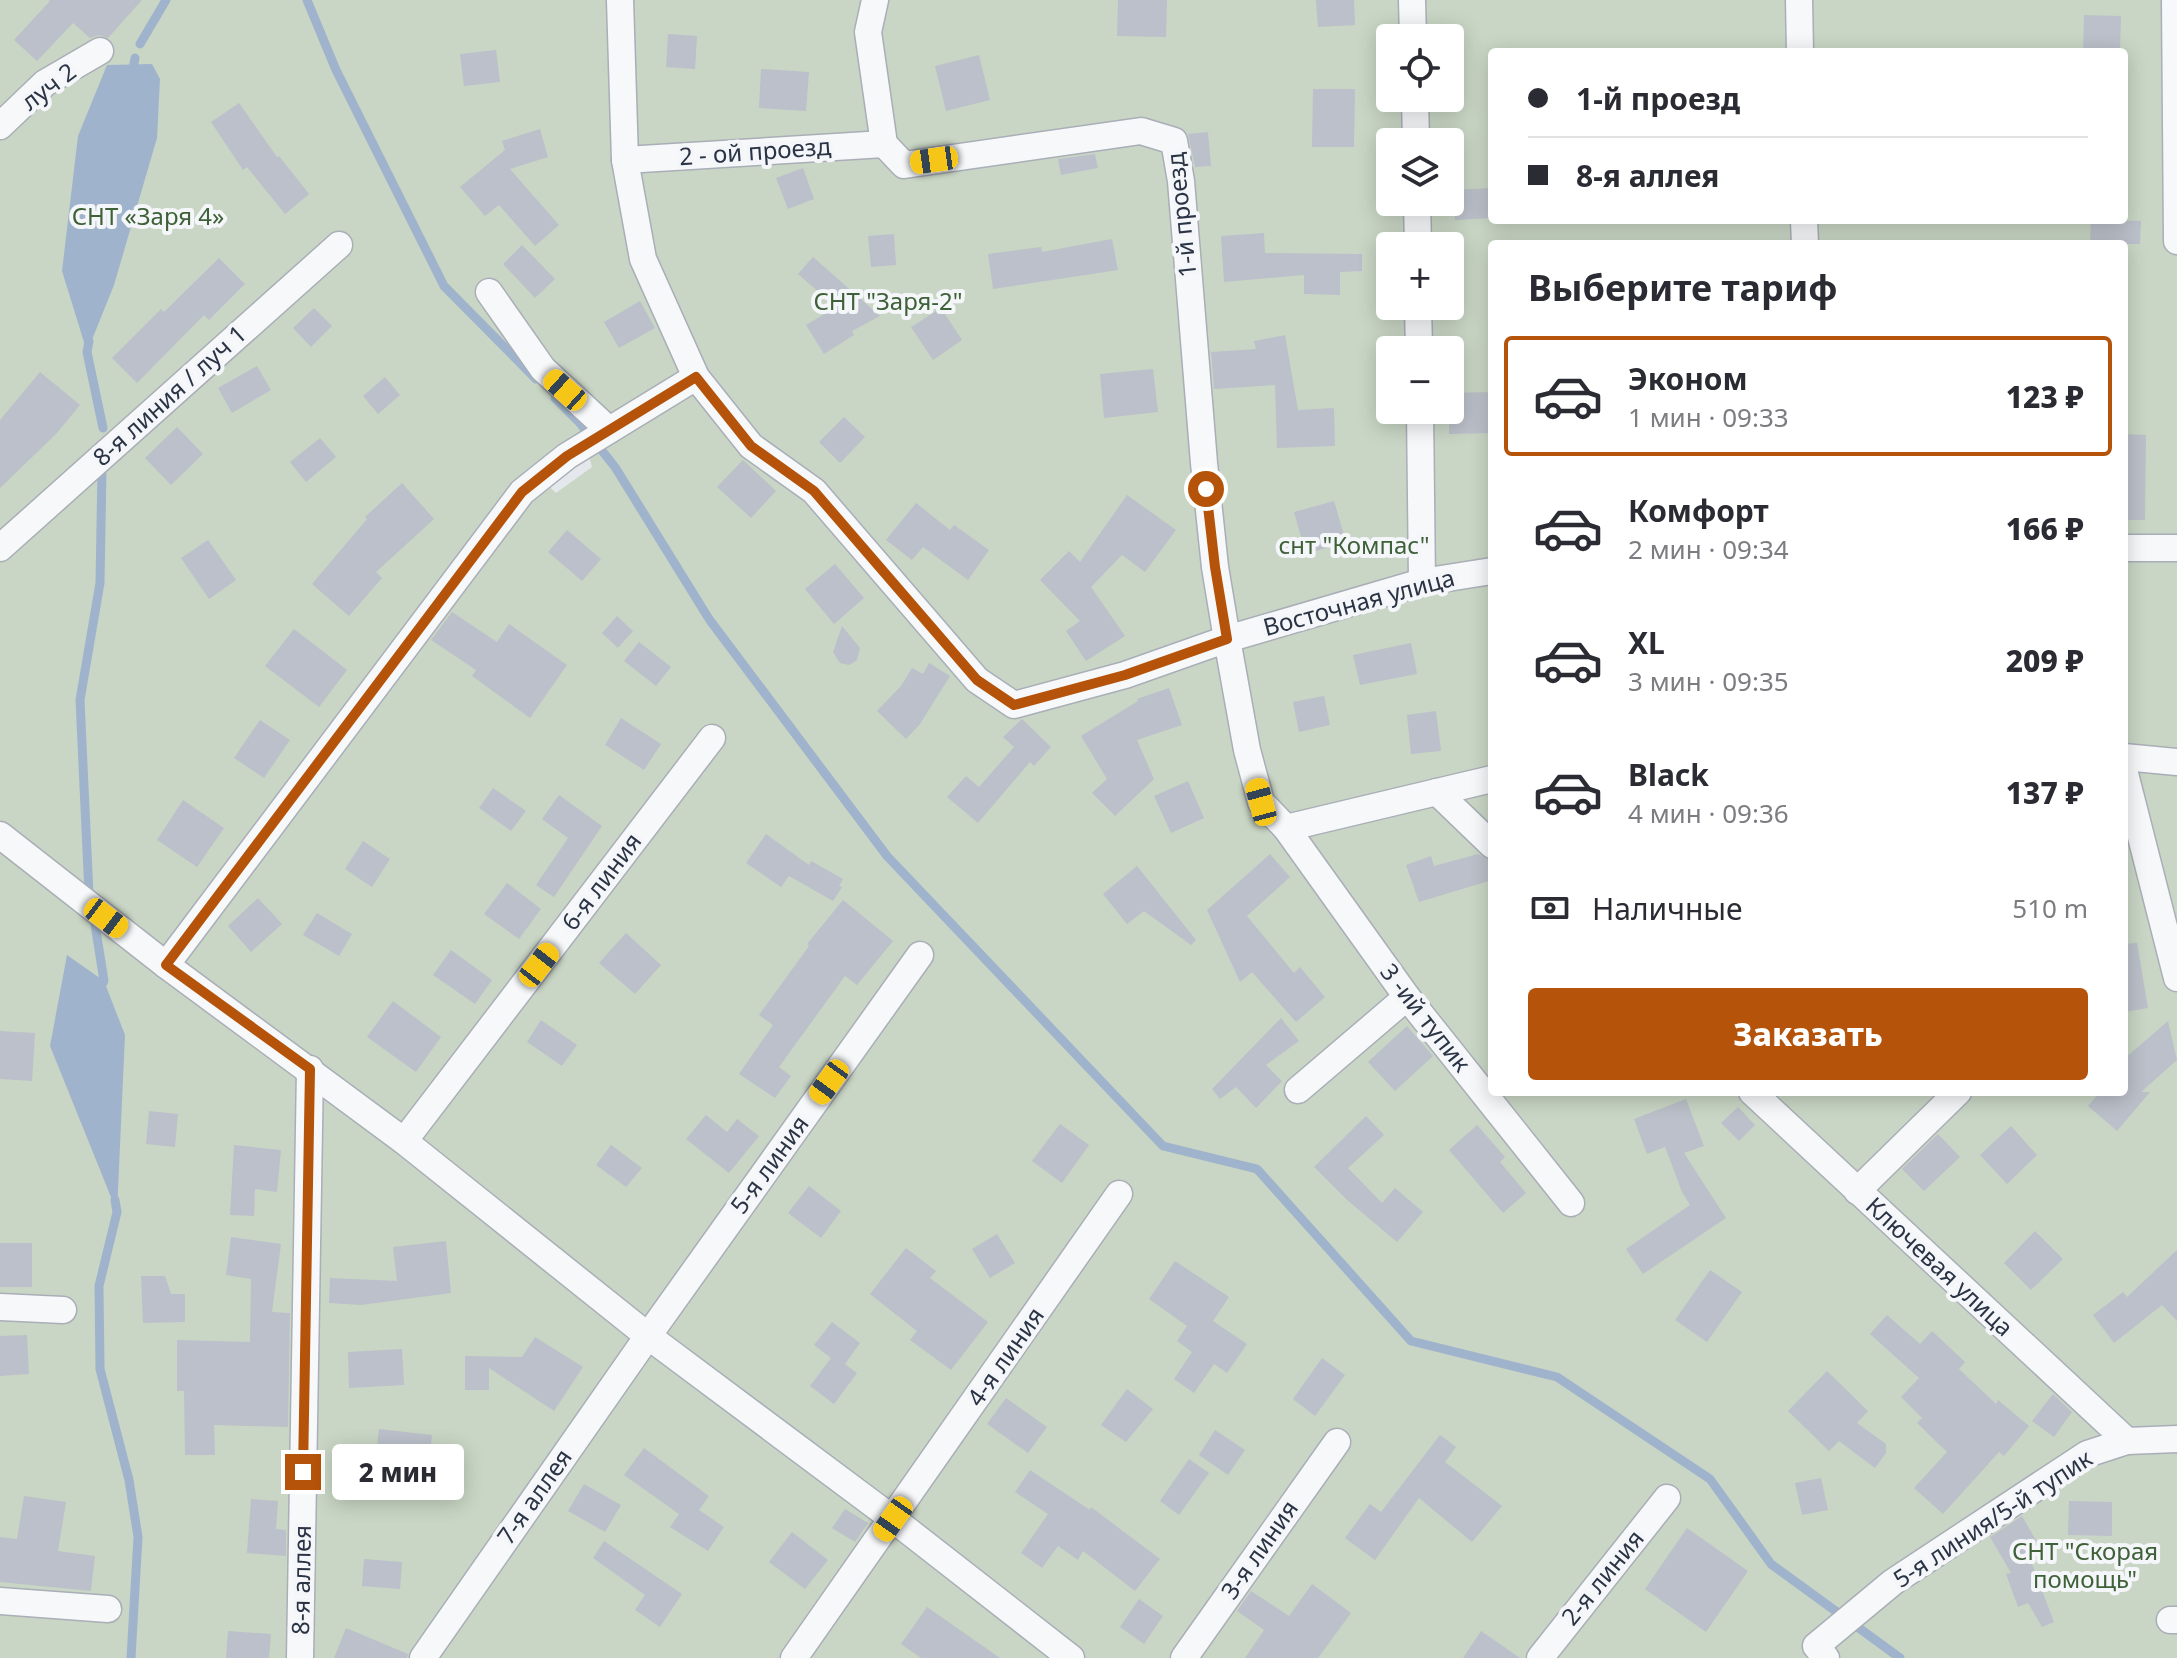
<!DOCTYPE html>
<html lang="ru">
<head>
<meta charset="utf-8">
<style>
	body { margin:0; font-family:"Noto Sans",sans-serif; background:#f7f7f7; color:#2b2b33; height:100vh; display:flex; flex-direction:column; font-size:30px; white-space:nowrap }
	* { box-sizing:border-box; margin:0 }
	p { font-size:26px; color:#7c7c81 }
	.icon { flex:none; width:44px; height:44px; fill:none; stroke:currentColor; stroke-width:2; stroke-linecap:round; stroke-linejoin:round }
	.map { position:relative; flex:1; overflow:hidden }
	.side { position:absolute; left:1488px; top:240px; width:640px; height:856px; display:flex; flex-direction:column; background:#fff; border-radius:8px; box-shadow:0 4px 20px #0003 }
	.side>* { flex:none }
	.top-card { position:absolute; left:1488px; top:48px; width:640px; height:176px; border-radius:8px; box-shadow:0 4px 20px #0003; display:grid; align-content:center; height:176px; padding:0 40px; background:#fff }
	.controls { position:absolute; left:1376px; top:24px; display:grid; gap:16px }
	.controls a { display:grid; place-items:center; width:88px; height:88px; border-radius:8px; background:#fff; box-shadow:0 4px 20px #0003; font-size:40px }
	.end { position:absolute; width:36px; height:36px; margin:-18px; border:10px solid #b45309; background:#fff; box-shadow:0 0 0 4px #fff }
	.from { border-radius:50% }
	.bubble { position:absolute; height:56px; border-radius:8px; background:#fff; box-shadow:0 4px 20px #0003; font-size:26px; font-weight:800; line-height:56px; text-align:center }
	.car { position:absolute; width:24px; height:48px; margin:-24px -12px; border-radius:10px; box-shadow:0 0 6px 2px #0007; background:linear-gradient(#f5c518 24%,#345 0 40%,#f5c518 0 76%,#345 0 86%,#f5c518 0) }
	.top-card b { display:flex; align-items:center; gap:28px; height:76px; font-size:30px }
	.top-card b+b { border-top:2px solid #e1e1e2 }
	.top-card i { width:20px; height:20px; background:#2b2b33 }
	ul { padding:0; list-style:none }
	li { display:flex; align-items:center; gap:24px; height:120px; margin:0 16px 12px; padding:0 24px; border:4px solid transparent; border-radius:8px }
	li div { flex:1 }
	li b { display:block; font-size:30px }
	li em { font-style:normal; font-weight:800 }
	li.selected { border-color:#b45309 }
	li>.icon { width:72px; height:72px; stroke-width:1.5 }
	h2 { padding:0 40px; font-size:36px; line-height:96px }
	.pay { display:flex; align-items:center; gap:20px; height:88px; padding:0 40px; font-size:30px }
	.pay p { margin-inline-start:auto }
	.button { display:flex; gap:16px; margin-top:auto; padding:16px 40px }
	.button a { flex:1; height:92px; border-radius:8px; background:#b45309; color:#fff; font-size:32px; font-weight:800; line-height:92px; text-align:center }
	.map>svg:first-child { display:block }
	.green { fill:#c9d6c5; fill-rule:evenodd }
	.water { fill:#9fb4cc }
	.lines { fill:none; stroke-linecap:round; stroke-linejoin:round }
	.stream { stroke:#9fb4cc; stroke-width:9 }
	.building { fill:#bbc0ca }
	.minor-casing { stroke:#a9aeb7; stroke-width:29 }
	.minor { stroke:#f7f8fa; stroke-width:26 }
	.route { stroke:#b45309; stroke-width:10 }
	.labels { text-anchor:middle; stroke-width:8; stroke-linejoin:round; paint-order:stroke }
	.street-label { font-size:24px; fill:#2b3445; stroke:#f4f6f9 }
	.park-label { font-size:24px; fill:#3f6138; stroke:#f4f6f9 }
</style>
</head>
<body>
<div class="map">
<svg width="2177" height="1658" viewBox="0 0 2177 1658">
	<rect width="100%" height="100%" fill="#e4e7ec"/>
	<!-- green -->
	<path class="green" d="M0,0H2177V1658H0ZM1390,38H1450V98H1390ZM1492,52H2124V220H1492ZM1390,142H1450V202H1390ZM1492,244H2124V1092H1492ZM1390,246H1450V306H1390ZM1390,350H1450V410H1390ZM586,445L592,467L556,493L540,478Z"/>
	<!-- water -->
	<g class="water">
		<path d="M152,64L160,79L157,138L114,285L87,352L62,271L78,136L107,65Z"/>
		<path d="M67,955L104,981L125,1035L117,1212L50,1046Z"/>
	</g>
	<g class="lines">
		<!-- stream -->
		<g class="stream">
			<path d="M307,0L336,70L444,286L536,379"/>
			<path d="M140,44L166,0"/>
			<path d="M132,74L135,58"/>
			<path d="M89,341L87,352L103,428"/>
			<path d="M555,398L579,422L615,467L709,619L887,856L1163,1146L1257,1169L1411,1341L1557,1377L1710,1479L1771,1564L1900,1658"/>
			<path d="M89,894L80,700L100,583L102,469"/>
			<path d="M94,918L104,981L99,989"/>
			<path d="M115,1200L117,1212L99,1286L100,1369L129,1480L138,1537L131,1658"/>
		</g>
	</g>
	<!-- building -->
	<g class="building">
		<path d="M48,0H142L108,38L99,35L90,38L73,23L37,61L14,40L50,1Z"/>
		<path d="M1118,0H1167L1166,37L1117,36Z"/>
		<path d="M1316,0H1354L1355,25L1318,27Z"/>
		<path d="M2084,15L2121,16L2120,52H2083Z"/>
		<path d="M668,34L697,36L695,69L666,67Z"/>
		<path d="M496,50L500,82L464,86L460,54Z"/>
		<path d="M979,55L990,100L946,111L935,66Z"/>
		<path d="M761,69L809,72L806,111L759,108Z"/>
		<path d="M1313,89H1355L1354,147H1312Z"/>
		<path d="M239,103L277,157L279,156L309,194L285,214L247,167L243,170L211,122Z"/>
		<path d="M540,129L548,157L510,169L559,225L535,246L499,205L485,216L460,187L505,150L502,141Z"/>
		<path d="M1208,132L1211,166L1195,167L1188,134Z"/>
		<path d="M1095,154L1098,168L1061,175L1058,159Z"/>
		<path d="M803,168L814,199L788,209L776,178Z"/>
		<path d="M1492,188V218L1455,220L1453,190Z"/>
		<path d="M2091,220L2141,221L2140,244H2090Z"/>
		<path d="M1264,233L1265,253L1362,254V271L1340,272V295L1304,294V275L1224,282L1221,236Z"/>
		<path d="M894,234L896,265L871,267L868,236Z"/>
		<path d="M1112,239L1118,270L993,289L988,254L1041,247L1042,252Z"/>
		<path d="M522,245L555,279L535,298L503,264Z"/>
		<path d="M813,257L880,316L852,331L854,335L824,354L806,325L836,307L798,274Z"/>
		<path d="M219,258L245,284L209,320L204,315L137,383L112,358L161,309L164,312Z"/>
		<path d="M640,301L655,328L619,348L604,322Z"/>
		<path d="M314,308L332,326L311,347L293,328Z"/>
		<path d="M941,308L962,340L933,360L911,327Z"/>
		<path d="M1285,335L1298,410L1334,408L1335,446L1277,448L1275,385L1214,389L1211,352L1256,349L1254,341Z"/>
		<path d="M257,366L271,390L232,413L218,388Z"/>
		<path d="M1153,369L1158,412L1104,418L1100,374Z"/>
		<path d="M40,372L80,405L56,434L0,488V420Z"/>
		<path d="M385,377L400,395L378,414L363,396Z"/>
		<path d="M1492,392V433L1449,434L1450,393Z"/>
		<path d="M844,417L865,437L840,463L819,442Z"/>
		<path d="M177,427L203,454L171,485L145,458Z"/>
		<path d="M2124,434L2146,435L2145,520H2124Z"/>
		<path d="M320,438L336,457L306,482L290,462Z"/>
		<path d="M743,460L776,491L751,518L717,487Z"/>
		<path d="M402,483L434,519L376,572L382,578L349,616L312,584L367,519L365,517Z"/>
		<path d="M1127,495L1176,530L1145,572L1122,555L1091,587L1125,636L1086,661L1066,631L1080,621L1040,580L1069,551L1080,562Z"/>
		<path d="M1334,501L1346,542L1306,554L1294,512Z"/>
		<path d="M916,503L950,530L954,525L989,550L968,580L923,547L912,560L886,540Z"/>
		<path d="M567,530L601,559L582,581L548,552Z"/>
		<path d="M208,540L236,580L209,599L181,558Z"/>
		<path d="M835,564L864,598L834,624L805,589Z"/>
		<path d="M452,612L497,642L509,624L567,665L530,718L472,676L476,670L431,640Z"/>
		<path d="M617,616L633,631L618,648L602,633Z"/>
		<path d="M842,626L860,648L857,660L849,665L840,663L833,652Z"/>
		<path d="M294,629L347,670L319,707L265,666Z"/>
		<path d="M639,642L671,667L656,686L624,661Z"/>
		<path d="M1411,643L1417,674L1360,685L1353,655Z"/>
		<path d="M929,663L950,676L920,724L906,739L877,711L901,686L912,668L923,674Z"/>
		<path d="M1169,688L1182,725L1137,740L1154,779L1115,816L1092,793L1107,779L1081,736L1138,701L1137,699Z"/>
		<path d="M1324,696L1330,725L1299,732L1293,702Z"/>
		<path d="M1436,711L1441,751L1411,754L1407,715Z"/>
		<path d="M621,718L661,744L644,770L605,745Z"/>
		<path d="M1022,719L1051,747L1034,766L1030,762L978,823L947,797L966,776L979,787L1014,747L1003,737Z"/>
		<path d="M260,720L290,740L264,778L234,758Z"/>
		<path d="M1188,781L1204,818L1171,833L1154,796Z"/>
		<path d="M493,788L526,811L511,831L479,808Z"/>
		<path d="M559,795L602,826L554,897L536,885L568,838L542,819Z"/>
		<path d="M183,800L224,828L197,867L157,840Z"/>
		<path d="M766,834L809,865L811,861L843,879L839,886L842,887L833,901L789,876L781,887L746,863Z"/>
		<path d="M363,841L390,859L372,887L345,869Z"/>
		<path d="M1270,854L1290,877L1247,916L1294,973L1300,967L1325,997L1296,1022L1252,972L1240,982L1207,910Z"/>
		<path d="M1478,854L1492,861V880L1419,902L1406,865L1431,856L1434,866Z"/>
		<path d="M1137,866L1196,940L1191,945L1144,911L1127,924L1103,894Z"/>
		<path d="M507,883L541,909L519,939L484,914Z"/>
		<path d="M258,898L282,924L251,952L228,926Z"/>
		<path d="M843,900L893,941L857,985L845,976L779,1067L791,1076L775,1098L739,1074L773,1025L759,1015L809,946L807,944Z"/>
		<path d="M317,913L352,934L339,956L303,935Z"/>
		<path d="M626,933L661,965L635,994L599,963Z"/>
		<path d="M2137,943L2148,1008L2124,1012V944Z"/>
		<path d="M451,950L492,980L475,1004L433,975Z"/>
		<path d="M393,1001L441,1037L416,1072L367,1037Z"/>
		<path d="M1281,1018L1299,1041L1266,1065L1282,1081L1256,1108L1236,1087L1220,1099L1212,1089Z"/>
		<path d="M541,1020L577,1045L562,1066L527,1042Z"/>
		<path d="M2168,1021L2177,1060L2141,1092H2150L2117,1131L2088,1106L2100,1092H2124V1059Z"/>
		<path d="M1407,1026L1433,1056L1395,1091L1368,1062Z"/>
		<path d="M0,1031L35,1033L32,1081L0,1079Z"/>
		<path d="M1686,1099L1704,1146L1684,1153L1726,1218L1643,1274L1626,1249L1690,1205L1682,1192L1665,1147L1647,1154L1634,1119Z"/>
		<path d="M1738,1107L1755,1125L1739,1141L1721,1123Z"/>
		<path d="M149,1111L178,1114L175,1147L146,1144Z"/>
		<path d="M706,1115L727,1132L737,1119L759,1136L729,1173L686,1139Z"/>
		<path d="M1366,1116L1384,1135L1348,1168L1382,1203L1395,1188L1423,1212L1397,1242L1346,1199L1314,1167Z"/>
		<path d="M1060,1124L1089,1145L1062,1183L1032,1161Z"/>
		<path d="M1477,1125L1505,1157L1500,1162L1526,1193L1503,1213L1449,1150Z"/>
		<path d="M2011,1126L2037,1155L2007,1184L1980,1155Z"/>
		<path d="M1938,1134L1960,1157L1924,1191L1902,1169Z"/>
		<path d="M234,1145L281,1150L277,1192L255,1189L254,1216L230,1215Z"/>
		<path d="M611,1145L642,1168L626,1187L596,1165Z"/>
		<path d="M809,1186L841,1211L821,1238L788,1213Z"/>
		<path d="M2035,1231L2063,1259L2031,1290L2004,1263Z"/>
		<path d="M997,1234L1015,1263L990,1278L972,1249Z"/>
		<path d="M231,1237L281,1244L272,1312L290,1313L288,1427L214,1425L215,1455H185L184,1391H177V1340L250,1342L251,1279L226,1275Z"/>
		<path d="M446,1241L451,1293L361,1305L329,1303L330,1278L397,1281L393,1247Z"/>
		<rect x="0" y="1243" width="32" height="44"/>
		<path d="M906,1248L936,1271L930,1278L988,1322L951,1370L910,1340L917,1331L870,1294Z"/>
		<path d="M2177,1250V1321L2162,1305L2114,1343L2093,1315L2123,1292L2127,1297Z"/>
		<path d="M1175,1261L1229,1297L1213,1321L1247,1344L1227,1373L1214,1364L1194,1393L1174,1379L1192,1352L1177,1341L1187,1326L1149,1299Z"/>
		<path d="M1710,1270L1742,1292L1707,1342L1675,1320Z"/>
		<path d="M141,1276H165L171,1294H185V1322L143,1323Z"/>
		<path d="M1887,1315L1920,1344L1932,1331L1965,1362L1959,1369L1996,1404L1998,1400L2029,1426L2004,1456L1999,1452L1943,1514L1914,1488L1947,1452L1917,1423L1922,1418L1901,1397L1919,1378L1870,1334Z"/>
		<path d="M832,1322L860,1343L845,1364L857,1373L834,1404L810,1386L831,1358L814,1345Z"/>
		<path d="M27,1335L29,1374L0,1376V1336Z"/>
		<path d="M535,1337L583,1367L554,1411L489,1368V1390H465V1356L522,1357Z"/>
		<path d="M402,1349L404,1385L349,1388L348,1352Z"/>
		<path d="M1322,1358L1345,1375L1315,1416L1293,1399Z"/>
		<path d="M1827,1371L1868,1411L1857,1423L1886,1444V1453L1875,1468L1839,1441L1829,1451L1788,1411Z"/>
		<path d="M1127,1389L1153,1409L1126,1442L1101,1425Z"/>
		<path d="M2053,1394L2072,1412L2054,1437L2032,1421Z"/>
		<path d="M1006,1398L1047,1427L1028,1453L987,1424Z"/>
		<path d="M379,1429L432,1435L427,1478L374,1472Z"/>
		<path d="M1215,1430L1245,1450L1228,1475L1199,1455Z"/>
		<path d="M1440,1435L1456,1447L1445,1462L1502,1506L1472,1542L1419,1498L1375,1560L1345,1538L1370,1504L1381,1512Z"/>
		<path d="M644,1448L709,1496L699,1510L724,1527L708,1551L670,1527L679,1514L624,1475Z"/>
		<path d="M1189,1459L1209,1473L1179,1515L1160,1501Z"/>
		<path d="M1030,1470L1090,1510L1091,1507L1160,1559L1135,1591L1083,1551L1078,1560L1058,1546L1042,1568L1021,1553L1048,1514L1015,1492Z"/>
		<path d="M1821,1478L1828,1510L1802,1515L1795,1483Z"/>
		<path d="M584,1484L621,1505L605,1532L568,1511Z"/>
		<path d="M24,1496L66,1502L58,1551L95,1556L91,1591L0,1582V1537L17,1539Z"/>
		<path d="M251,1499L278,1501L276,1529L286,1530V1556L247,1553Z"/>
		<path d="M2069,1501L2112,1502V1536L2068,1535Z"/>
		<path d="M845,1509L868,1523L855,1542L832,1528Z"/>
		<path d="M2022,1516L2037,1542L2026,1548L2054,1622L2042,1627L2028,1603L2018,1607L2006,1574L2011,1573L1990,1537Z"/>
		<path d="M1687,1528L1748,1571L1706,1632L1645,1589Z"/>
		<path d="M792,1532L828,1560L805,1589L769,1562Z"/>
		<path d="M604,1541L682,1594L660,1627L635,1610L645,1595L593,1558Z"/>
		<path d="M364,1559L402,1562L400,1589L362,1586Z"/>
		<path d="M1312,1584L1351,1613L1318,1658H1245L1264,1630L1237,1611L1251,1591L1289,1616Z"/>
		<path d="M1139,1599L1163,1616L1144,1644L1120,1627Z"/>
		<path d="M927,1607L1000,1658H921L901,1644Z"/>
		<path d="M346,1628L408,1654L407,1658H334Z"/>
		<path d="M228,1631L271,1634L269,1658H226Z"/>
		<path d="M1481,1631L1520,1658H1463Z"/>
	</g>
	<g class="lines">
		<defs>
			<g id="minor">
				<path d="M620,0L625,160L643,259L696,377L751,446L814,491L977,680L1014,705L1125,675L1227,639L1247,750L1261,802L1286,828L1437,792L1492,845"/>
				<path d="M875,0L868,32L884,144L904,165L1141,131L1174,141L1181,181L1204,463L1215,567L1227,639L1422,582L1492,571"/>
				<path d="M1412,0L1413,38"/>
				<path d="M1799,0L1800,52"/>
				<path d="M2175,0L2177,241"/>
				<path d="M1415,98L1416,142"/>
				<path d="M0,126L45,83L100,51"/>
				<path d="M625,160L884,144"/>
				<path d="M1417,202L1418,246"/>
				<path d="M1804,220L1805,244"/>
				<path d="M489,292L543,369L609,430"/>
				<path d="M1418,306L1419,350"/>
				<path d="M1420,410L1422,582"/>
				<path d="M0,548L339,245"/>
				<path d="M2124,548H2177"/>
				<path d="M2124,757L2177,762"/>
				<path d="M2124,770L2177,978"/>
				<path d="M1437,792L1492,779"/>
				<path d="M1286,828L1407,997L1571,1203"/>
				<path d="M0,835L166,965L404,1141L648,1336L893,1519L1071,1658"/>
				<path d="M166,965L522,492L567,456L696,377"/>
				<path d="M1298,1090L1407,997"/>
				<path d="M1752,1092L2127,1441"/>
				<path d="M404,1141L712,738"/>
				<path d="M1857,1191L1958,1092"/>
				<path d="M0,1307L63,1310"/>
				<path d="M0,1601L108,1609"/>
				<path d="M2170,1620H2177"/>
				<path d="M300,1658L310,1069"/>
				<path d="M423,1658L648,1336L920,955"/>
				<path d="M794,1658L1119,1194"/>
				<path d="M1184,1658L1337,1442"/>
				<path d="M1540,1658L1667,1498"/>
				<path d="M1826,1658L1816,1646L1893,1582L2087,1454L2127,1441L2177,1439"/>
			</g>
		</defs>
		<!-- minor casing -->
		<use href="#minor" class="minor-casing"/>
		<!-- minor -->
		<use href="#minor" class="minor"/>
	</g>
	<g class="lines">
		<!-- route -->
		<path class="route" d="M303,1472L310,1069L166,965L522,492L567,456L696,377L751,446L814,491L977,680L1014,705L1125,675L1227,639L1215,567L1206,489"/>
	</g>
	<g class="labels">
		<!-- street labels -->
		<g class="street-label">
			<text transform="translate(49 87) rotate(-37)" y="8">луч 2</text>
			<text transform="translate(755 152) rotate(-4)" y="8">2 - ой проезд</text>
			<text transform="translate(1182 215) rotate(-96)" y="8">1-й проезд</text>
			<text transform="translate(170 396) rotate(-42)" y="8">8-я линия / луч 1</text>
			<text transform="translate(1359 603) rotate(-15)" y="8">Восточная улица</text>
			<text transform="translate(602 882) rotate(-53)" y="8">6-я линия</text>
			<text transform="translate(1425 1018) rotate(52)" y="8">3 -ий тупик</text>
			<text transform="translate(770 1165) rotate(-54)" y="8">5-я линия</text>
			<text transform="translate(1939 1267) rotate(43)" y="8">Ключевая улица</text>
			<text transform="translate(1006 1357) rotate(-55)" y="8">4-я линия</text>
			<text transform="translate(535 1497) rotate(-55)" y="8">7-я аллея</text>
			<text transform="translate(1993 1519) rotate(-33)" y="8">5-я линия/5-й тупик</text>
			<text transform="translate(1260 1550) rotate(-55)" y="8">3-я линия</text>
			<text transform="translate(1603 1578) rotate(-51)" y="8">2-я линия</text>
			<text transform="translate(302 1580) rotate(-89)" y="8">8-я аллея</text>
		</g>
		<!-- park labels -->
		<g class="park-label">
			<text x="148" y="225">СНТ «Заря 4»</text>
			<text x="888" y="310">СНТ "Заря-2"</text>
			<text x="1354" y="554">снт "Компас"</text>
			<text x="2085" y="1560">СНТ "Скорая<tspan x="2085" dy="28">помощь"</tspan></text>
		</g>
	</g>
</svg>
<div class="controls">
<a><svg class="icon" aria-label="locate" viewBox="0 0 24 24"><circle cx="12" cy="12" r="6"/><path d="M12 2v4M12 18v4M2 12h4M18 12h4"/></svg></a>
<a><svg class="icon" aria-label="layers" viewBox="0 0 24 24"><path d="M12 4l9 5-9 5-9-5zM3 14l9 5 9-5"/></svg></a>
<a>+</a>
<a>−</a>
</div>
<i class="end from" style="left:1206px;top:489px"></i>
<i class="end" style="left:303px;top:1472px"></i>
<div class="bubble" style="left:332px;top:1444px;width:132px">2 мин</div>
<i class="car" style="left:934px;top:160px;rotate:262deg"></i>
<i class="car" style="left:565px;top:390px;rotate:312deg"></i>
<i class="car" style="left:1261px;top:802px;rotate:345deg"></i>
<i class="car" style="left:106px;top:918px;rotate:127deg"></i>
<i class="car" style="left:539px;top:965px;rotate:38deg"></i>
<i class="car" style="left:829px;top:1082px;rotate:216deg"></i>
<i class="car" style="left:893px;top:1519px;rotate:215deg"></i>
<div class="top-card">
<b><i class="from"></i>1-й проезд</b>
<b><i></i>8-я аллея</b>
</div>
<section class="side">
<h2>Выберите тариф</h2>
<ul>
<li class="selected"><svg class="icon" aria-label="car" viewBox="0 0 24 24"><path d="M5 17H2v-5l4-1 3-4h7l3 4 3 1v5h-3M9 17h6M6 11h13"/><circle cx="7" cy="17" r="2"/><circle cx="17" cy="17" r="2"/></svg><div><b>Эконом</b><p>1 мин · 09:33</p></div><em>123 ₽</em></li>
<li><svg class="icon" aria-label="car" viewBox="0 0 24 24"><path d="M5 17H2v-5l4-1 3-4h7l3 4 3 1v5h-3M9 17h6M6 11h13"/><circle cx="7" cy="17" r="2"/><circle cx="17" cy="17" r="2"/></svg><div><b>Комфорт</b><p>2 мин · 09:34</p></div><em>166 ₽</em></li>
<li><svg class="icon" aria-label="car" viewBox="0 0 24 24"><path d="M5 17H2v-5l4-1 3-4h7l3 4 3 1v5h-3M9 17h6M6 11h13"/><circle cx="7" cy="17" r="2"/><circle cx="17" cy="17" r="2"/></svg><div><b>XL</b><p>3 мин · 09:35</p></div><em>209 ₽</em></li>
<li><svg class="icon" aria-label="car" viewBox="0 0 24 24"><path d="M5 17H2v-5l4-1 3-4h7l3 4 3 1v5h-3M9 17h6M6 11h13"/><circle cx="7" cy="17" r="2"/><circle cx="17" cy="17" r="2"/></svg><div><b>Black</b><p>4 мин · 09:36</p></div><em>137 ₽</em></li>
</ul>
<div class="pay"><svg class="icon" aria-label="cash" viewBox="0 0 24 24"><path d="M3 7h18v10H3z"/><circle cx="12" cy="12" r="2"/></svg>Наличные<p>510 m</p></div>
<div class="button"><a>Заказать</a></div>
</section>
</div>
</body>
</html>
